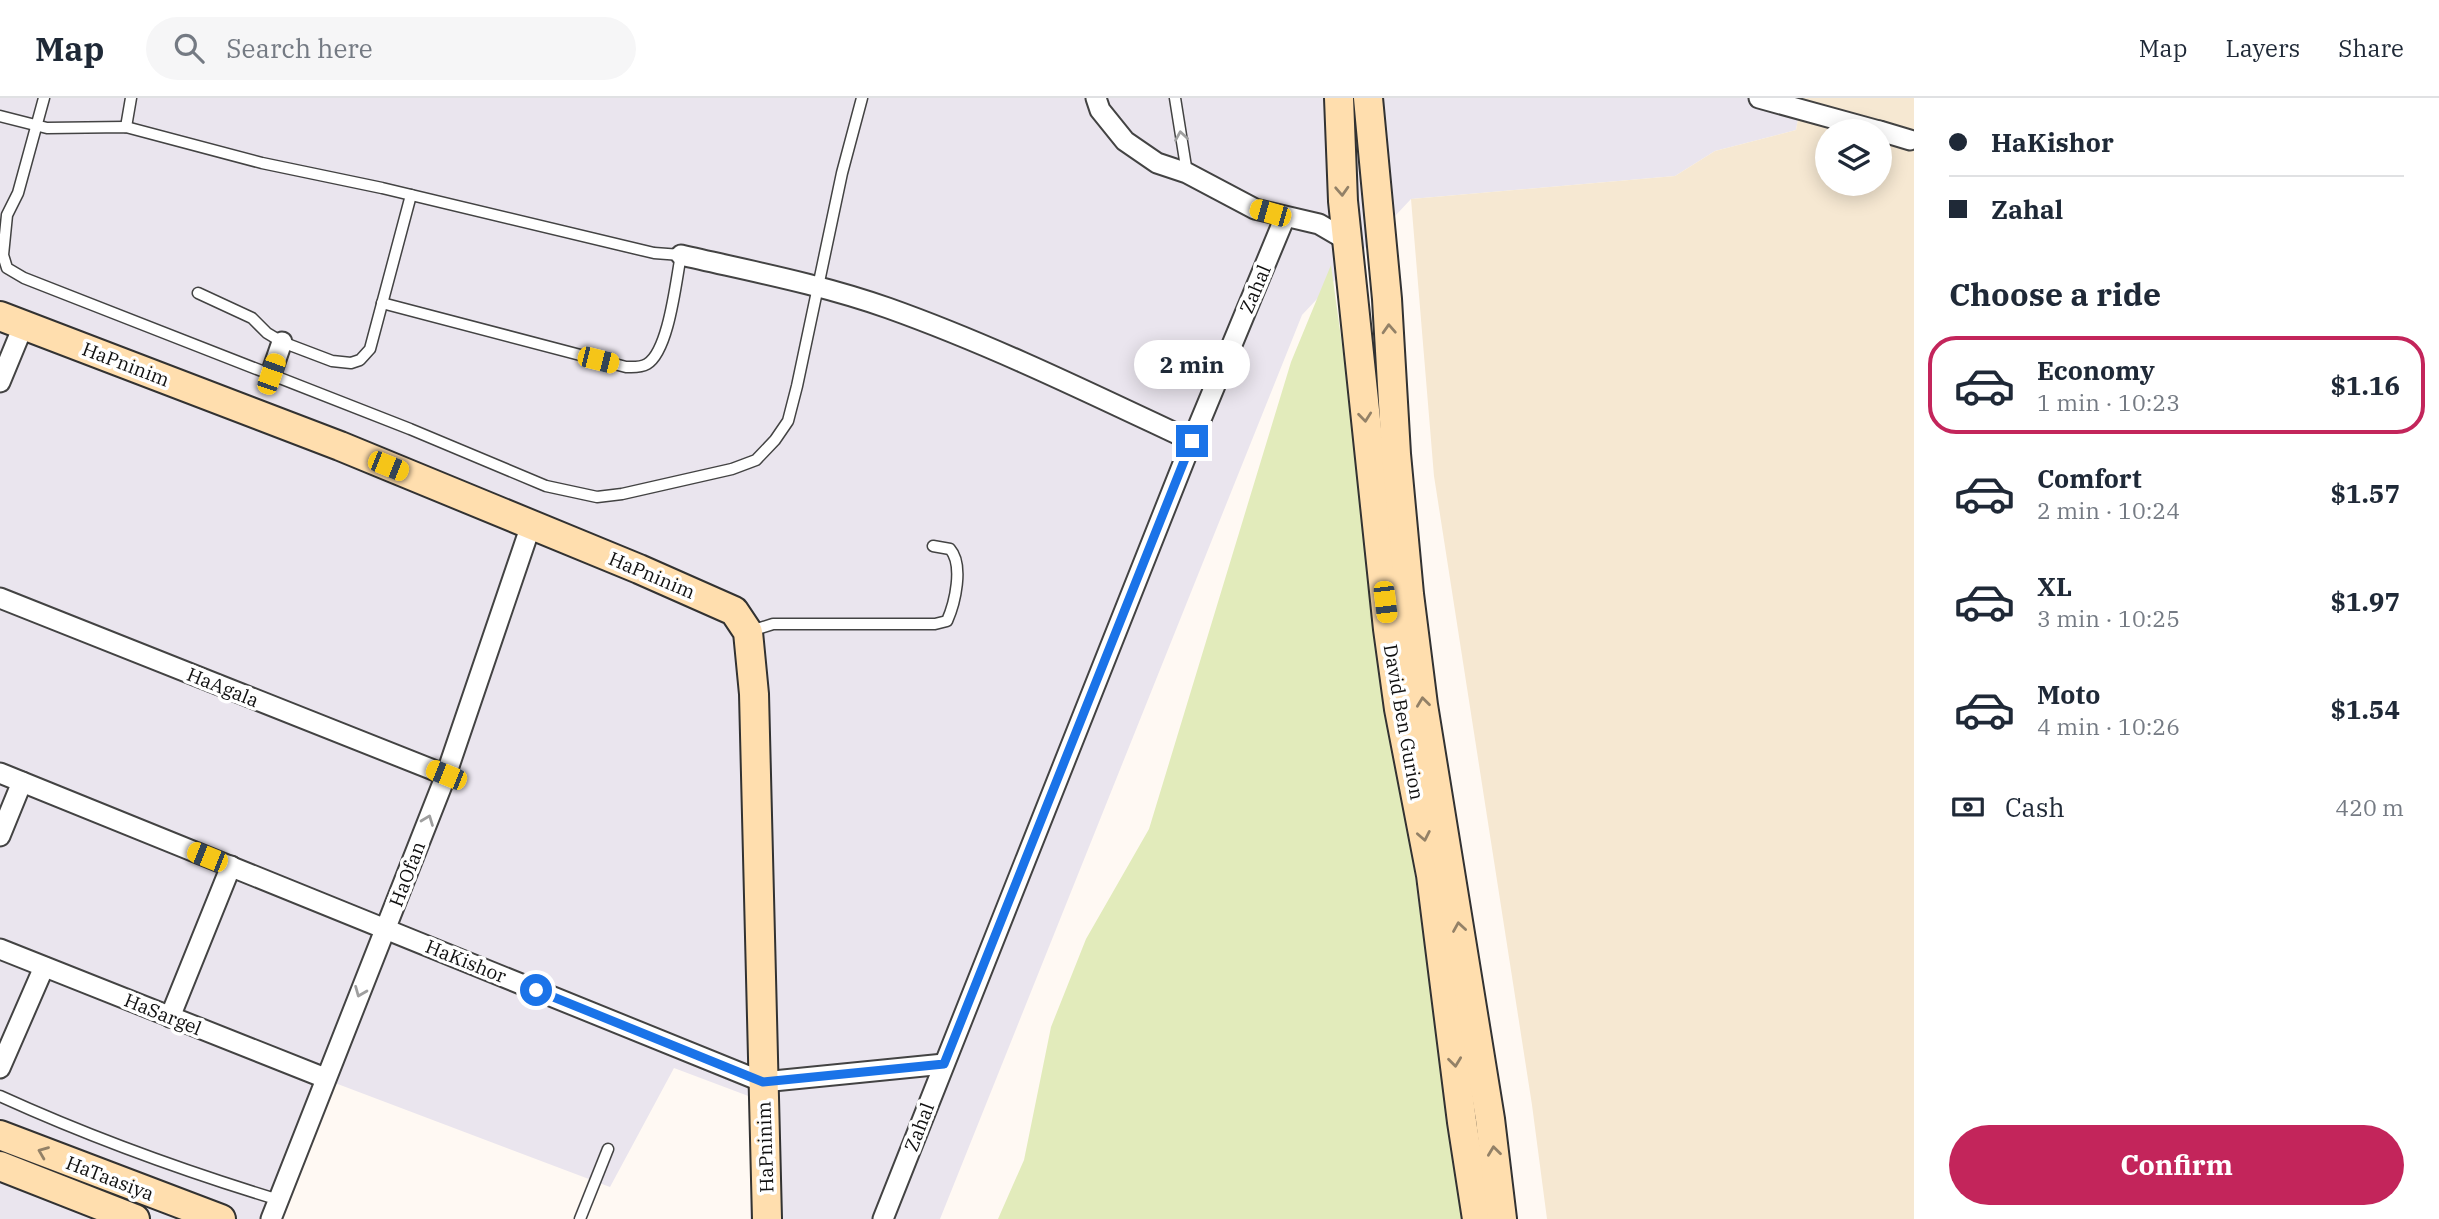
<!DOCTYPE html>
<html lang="en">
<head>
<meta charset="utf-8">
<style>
	body { margin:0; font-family:"IBM Plex Serif",serif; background:#f6f6f7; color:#1f2937; height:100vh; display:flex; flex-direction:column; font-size:26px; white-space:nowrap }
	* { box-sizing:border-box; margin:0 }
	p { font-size:23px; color:#747a83 }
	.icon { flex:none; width:38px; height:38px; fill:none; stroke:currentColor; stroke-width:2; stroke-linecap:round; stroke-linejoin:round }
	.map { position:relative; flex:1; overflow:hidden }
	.side { display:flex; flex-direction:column; background:#fff; width:525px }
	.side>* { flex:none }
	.guide { display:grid; align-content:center; height:154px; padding:0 35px; background:#fff }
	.buttons { position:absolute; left:1815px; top:21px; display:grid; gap:14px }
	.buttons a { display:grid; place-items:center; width:77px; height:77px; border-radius:50%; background:#fff; box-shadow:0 4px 18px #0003; font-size:35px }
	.end { position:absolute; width:32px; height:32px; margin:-16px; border:9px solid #1a73e8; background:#fff; box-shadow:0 0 0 4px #fff }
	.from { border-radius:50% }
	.bubble { position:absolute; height:49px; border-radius:24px; background:#fff; box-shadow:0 4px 18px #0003; font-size:23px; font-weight:700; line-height:49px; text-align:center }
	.car { position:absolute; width:21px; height:42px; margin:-21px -10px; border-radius:9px; box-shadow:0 0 5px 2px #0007; background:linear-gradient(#f5c518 24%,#345 0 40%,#f5c518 0 76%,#345 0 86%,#f5c518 0) }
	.guide b { display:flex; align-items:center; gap:24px; height:66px; font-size:26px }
	.guide b+b { border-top:2px solid #e0e1e3 }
	.guide i { width:18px; height:18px; background:#1f2937 }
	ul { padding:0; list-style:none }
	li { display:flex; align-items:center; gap:21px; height:98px; margin:0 14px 10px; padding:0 21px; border:4px solid transparent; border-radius:28px }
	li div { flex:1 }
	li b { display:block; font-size:26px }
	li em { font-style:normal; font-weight:700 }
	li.current { border-color:#c3255b }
	li>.icon { width:63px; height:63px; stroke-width:1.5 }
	h2 { padding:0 35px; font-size:32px; line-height:84px }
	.pay { display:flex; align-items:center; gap:18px; height:77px; padding:0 35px; font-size:26px }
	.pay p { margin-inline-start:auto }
	.button { display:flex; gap:14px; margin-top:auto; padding:14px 35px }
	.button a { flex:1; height:80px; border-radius:42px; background:#c3255b; color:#fff; font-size:28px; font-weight:700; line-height:80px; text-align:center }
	header { display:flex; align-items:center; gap:42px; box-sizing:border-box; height:98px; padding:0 35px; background:#fff; border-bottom:2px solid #e0e1e3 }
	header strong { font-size:33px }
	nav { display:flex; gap:38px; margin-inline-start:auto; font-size:24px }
	.search { width:490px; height:63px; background:#f6f6f7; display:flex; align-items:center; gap:18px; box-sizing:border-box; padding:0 24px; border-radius:38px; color:#747a83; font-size:26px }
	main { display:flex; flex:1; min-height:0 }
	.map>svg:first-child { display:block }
	.industrial { fill:#eae5ee }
	.farmland { fill:#f6e8d2; fill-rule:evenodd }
	.green { fill:#e2ebbb }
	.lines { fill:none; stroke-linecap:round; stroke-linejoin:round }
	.lane-casing { stroke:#434343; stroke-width:13 }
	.street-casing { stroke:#434343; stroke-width:23 }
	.secondary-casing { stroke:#323232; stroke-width:32 }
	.lane { stroke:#fff; stroke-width:10 }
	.street { stroke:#fff; stroke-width:19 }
	.secondary { stroke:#ffdeae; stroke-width:28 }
	.oneway { stroke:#9f9f9f }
	.oneway2 { stroke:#938167 }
	.route { stroke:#1a73e8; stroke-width:9 }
	.labels { text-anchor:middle; stroke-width:7; stroke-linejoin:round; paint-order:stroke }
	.street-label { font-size:19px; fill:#101010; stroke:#fff }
</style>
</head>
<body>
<header>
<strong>Map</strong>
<div class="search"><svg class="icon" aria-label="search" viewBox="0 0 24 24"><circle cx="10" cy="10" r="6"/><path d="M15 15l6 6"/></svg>Search here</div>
<nav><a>Map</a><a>Layers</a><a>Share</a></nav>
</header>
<main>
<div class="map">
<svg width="1914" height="1121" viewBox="0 0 1914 1121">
	<rect width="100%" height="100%" fill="#fff9f3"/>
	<!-- industrial -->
	<path class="industrial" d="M0,0H1802L1796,32L1715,53L1675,78L1411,101L1302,217L940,1121H750L751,999L674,970L610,1089L335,985L281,1121H0Z"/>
	<!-- farmland -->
	<path class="farmland" d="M1802,0H1914V1121H1547L1532,1007L1434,378L1411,101L1675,78L1715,53L1796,32ZM1827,33H1880V86H1827Z"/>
	<!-- green -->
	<path class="green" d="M1331,167L1462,1121H998L1024,1062L1051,929L1086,841L1149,731L1291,264Z"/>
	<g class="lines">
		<defs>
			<g id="lane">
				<path d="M44,0L18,95L7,117L3,157L7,170L24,180L410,331L546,388L597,399L622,396L732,371L756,362L775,342L788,323L797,288L842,75L862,0"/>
				<path d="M1175,0L1187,75"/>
				<path d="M0,18L47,30L126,29L262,65L382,90L654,155L681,157C676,182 669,253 647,266C640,270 633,269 626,269L382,205"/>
				<path d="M126,29L131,0"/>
				<path d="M198,195L252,220L267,235L282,244L332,263L351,265L360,262L370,251L411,97"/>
				<path d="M751,533L773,526H935L947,523C955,505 964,467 950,451L933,448"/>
				<path d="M0,998C90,1039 184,1073 279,1102"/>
				<path d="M580,1121L608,1051"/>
			</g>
			<g id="street">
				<path d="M1096,0L1100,12L1125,43L1157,65L1187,75L1255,111L1319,126L1343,140L1346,153"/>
				<path d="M1759,0L1879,33"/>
				<path d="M1880,33L1910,42"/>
				<path d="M681,157C750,173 820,186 888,210C992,247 1092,296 1192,343"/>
				<path d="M271,276L282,244"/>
				<path d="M0,284L24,226"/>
				<path d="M0,500L446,677"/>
				<path d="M0,675L763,984L944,966"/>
				<path d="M0,738L22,684"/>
				<path d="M0,851L325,980"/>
				<path d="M170,919L231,768"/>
				<path d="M0,970L44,869"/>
				<path d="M271,1121L446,677L531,427"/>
				<path d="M883,1121L1192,343L1285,119"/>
			</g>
			<g id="secondary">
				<path d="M1339,0L1343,103L1388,531L1399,611L1431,777L1462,1024L1477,1121"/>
				<path d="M1368,0L1387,201L1396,356L1409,496L1423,607L1490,1021L1502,1121"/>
				<path d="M0,218L340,348L639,471L734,513L748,534L754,596L767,1121"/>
				<path d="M0,1037L221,1121"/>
				<path d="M0,1068L135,1121"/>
			</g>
		</defs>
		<!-- lane casing -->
		<use href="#lane" class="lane-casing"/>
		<!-- street casing -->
		<use href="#street" class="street-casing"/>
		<!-- secondary casing -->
		<use href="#secondary" class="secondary-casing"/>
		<!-- lane -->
		<use href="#lane" class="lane"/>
		<!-- street -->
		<use href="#street" class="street"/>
		<!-- secondary -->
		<use href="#secondary" class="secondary"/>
	</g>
	<!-- one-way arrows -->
	<defs><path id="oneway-chevron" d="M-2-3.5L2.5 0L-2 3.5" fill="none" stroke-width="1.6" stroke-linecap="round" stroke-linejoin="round" transform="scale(1.75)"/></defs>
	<g class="oneway">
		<use href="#oneway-chevron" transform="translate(1181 38) rotate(-99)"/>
		<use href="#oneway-chevron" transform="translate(428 722) rotate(-69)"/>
		<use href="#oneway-chevron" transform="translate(360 894) rotate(112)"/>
	</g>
	<g class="oneway2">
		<use href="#oneway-chevron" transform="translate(1342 93) rotate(87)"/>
		<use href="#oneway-chevron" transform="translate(1389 231) rotate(-93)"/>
		<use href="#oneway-chevron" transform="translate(1365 319) rotate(84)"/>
		<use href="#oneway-chevron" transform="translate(1423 604) rotate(-97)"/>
		<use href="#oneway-chevron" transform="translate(1424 738) rotate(79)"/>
		<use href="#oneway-chevron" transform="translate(1459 829) rotate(-99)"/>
		<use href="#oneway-chevron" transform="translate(1455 964) rotate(83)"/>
		<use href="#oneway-chevron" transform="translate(1494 1053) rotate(-97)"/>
		<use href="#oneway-chevron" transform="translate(43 1054) rotate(-158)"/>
	</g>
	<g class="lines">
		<!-- route -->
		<path class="route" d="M536,892L763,984L944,966L1192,343"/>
	</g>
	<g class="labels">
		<!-- street labels -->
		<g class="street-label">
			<text transform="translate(1255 191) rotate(-67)" y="7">Zahal</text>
			<text transform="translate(126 266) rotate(21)" y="7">HaPninim</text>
			<text transform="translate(652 477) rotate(23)" y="7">HaPninim</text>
			<text transform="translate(223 589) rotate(22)" y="7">HaAgala</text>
			<text transform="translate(1404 624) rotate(80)" y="7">David Ben Gurion</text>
			<text transform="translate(407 776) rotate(-69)" y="7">HaOfan</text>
			<text transform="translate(466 863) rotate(22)" y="7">HaKishor</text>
			<text transform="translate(163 916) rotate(22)" y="7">HaSargel</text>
			<text transform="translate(919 1029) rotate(-69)" y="7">Zahal</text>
			<text transform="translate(765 1049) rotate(-92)" y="7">HaPninim</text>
			<text transform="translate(110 1080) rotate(21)" y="7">HaTaasiya</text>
		</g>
	</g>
</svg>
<div class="buttons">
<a><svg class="icon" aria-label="layers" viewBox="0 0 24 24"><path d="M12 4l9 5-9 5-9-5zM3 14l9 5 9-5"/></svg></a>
</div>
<i class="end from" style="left:536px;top:892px"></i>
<i class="end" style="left:1192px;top:343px"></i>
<div class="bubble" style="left:1134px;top:242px;width:116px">2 min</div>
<i class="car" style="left:1270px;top:115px;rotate:286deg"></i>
<i class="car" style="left:598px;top:262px;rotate:104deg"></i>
<i class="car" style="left:271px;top:276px;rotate:19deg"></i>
<i class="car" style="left:388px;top:368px;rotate:112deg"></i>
<i class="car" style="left:1385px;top:504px;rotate:173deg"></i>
<i class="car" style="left:446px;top:677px;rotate:292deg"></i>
<i class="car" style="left:207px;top:759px;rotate:292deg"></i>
</div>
<section class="side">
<div class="guide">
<b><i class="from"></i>HaKishor</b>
<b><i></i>Zahal</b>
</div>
<h2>Choose a ride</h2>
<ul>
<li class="current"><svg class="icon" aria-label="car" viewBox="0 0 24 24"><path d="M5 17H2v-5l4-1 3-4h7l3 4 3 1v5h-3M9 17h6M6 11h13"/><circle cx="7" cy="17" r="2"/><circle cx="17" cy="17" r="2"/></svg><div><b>Economy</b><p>1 min · 10:23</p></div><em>$1.16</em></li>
<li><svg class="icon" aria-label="car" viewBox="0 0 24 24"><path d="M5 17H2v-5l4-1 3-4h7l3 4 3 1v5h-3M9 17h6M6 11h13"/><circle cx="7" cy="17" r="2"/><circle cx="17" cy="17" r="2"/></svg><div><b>Comfort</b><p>2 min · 10:24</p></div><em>$1.57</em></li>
<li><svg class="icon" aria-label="car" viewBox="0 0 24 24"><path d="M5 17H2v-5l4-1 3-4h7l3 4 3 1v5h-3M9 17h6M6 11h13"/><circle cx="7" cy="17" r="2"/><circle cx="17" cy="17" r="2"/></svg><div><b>XL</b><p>3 min · 10:25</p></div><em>$1.97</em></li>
<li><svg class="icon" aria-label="car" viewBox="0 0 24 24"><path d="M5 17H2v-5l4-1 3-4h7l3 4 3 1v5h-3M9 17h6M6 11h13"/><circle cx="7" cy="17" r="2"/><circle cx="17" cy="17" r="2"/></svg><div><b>Moto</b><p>4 min · 10:26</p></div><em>$1.54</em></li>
</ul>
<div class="pay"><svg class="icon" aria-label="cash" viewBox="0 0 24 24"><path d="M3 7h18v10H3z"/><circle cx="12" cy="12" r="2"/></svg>Cash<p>420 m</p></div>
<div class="button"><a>Confirm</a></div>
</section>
</main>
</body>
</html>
